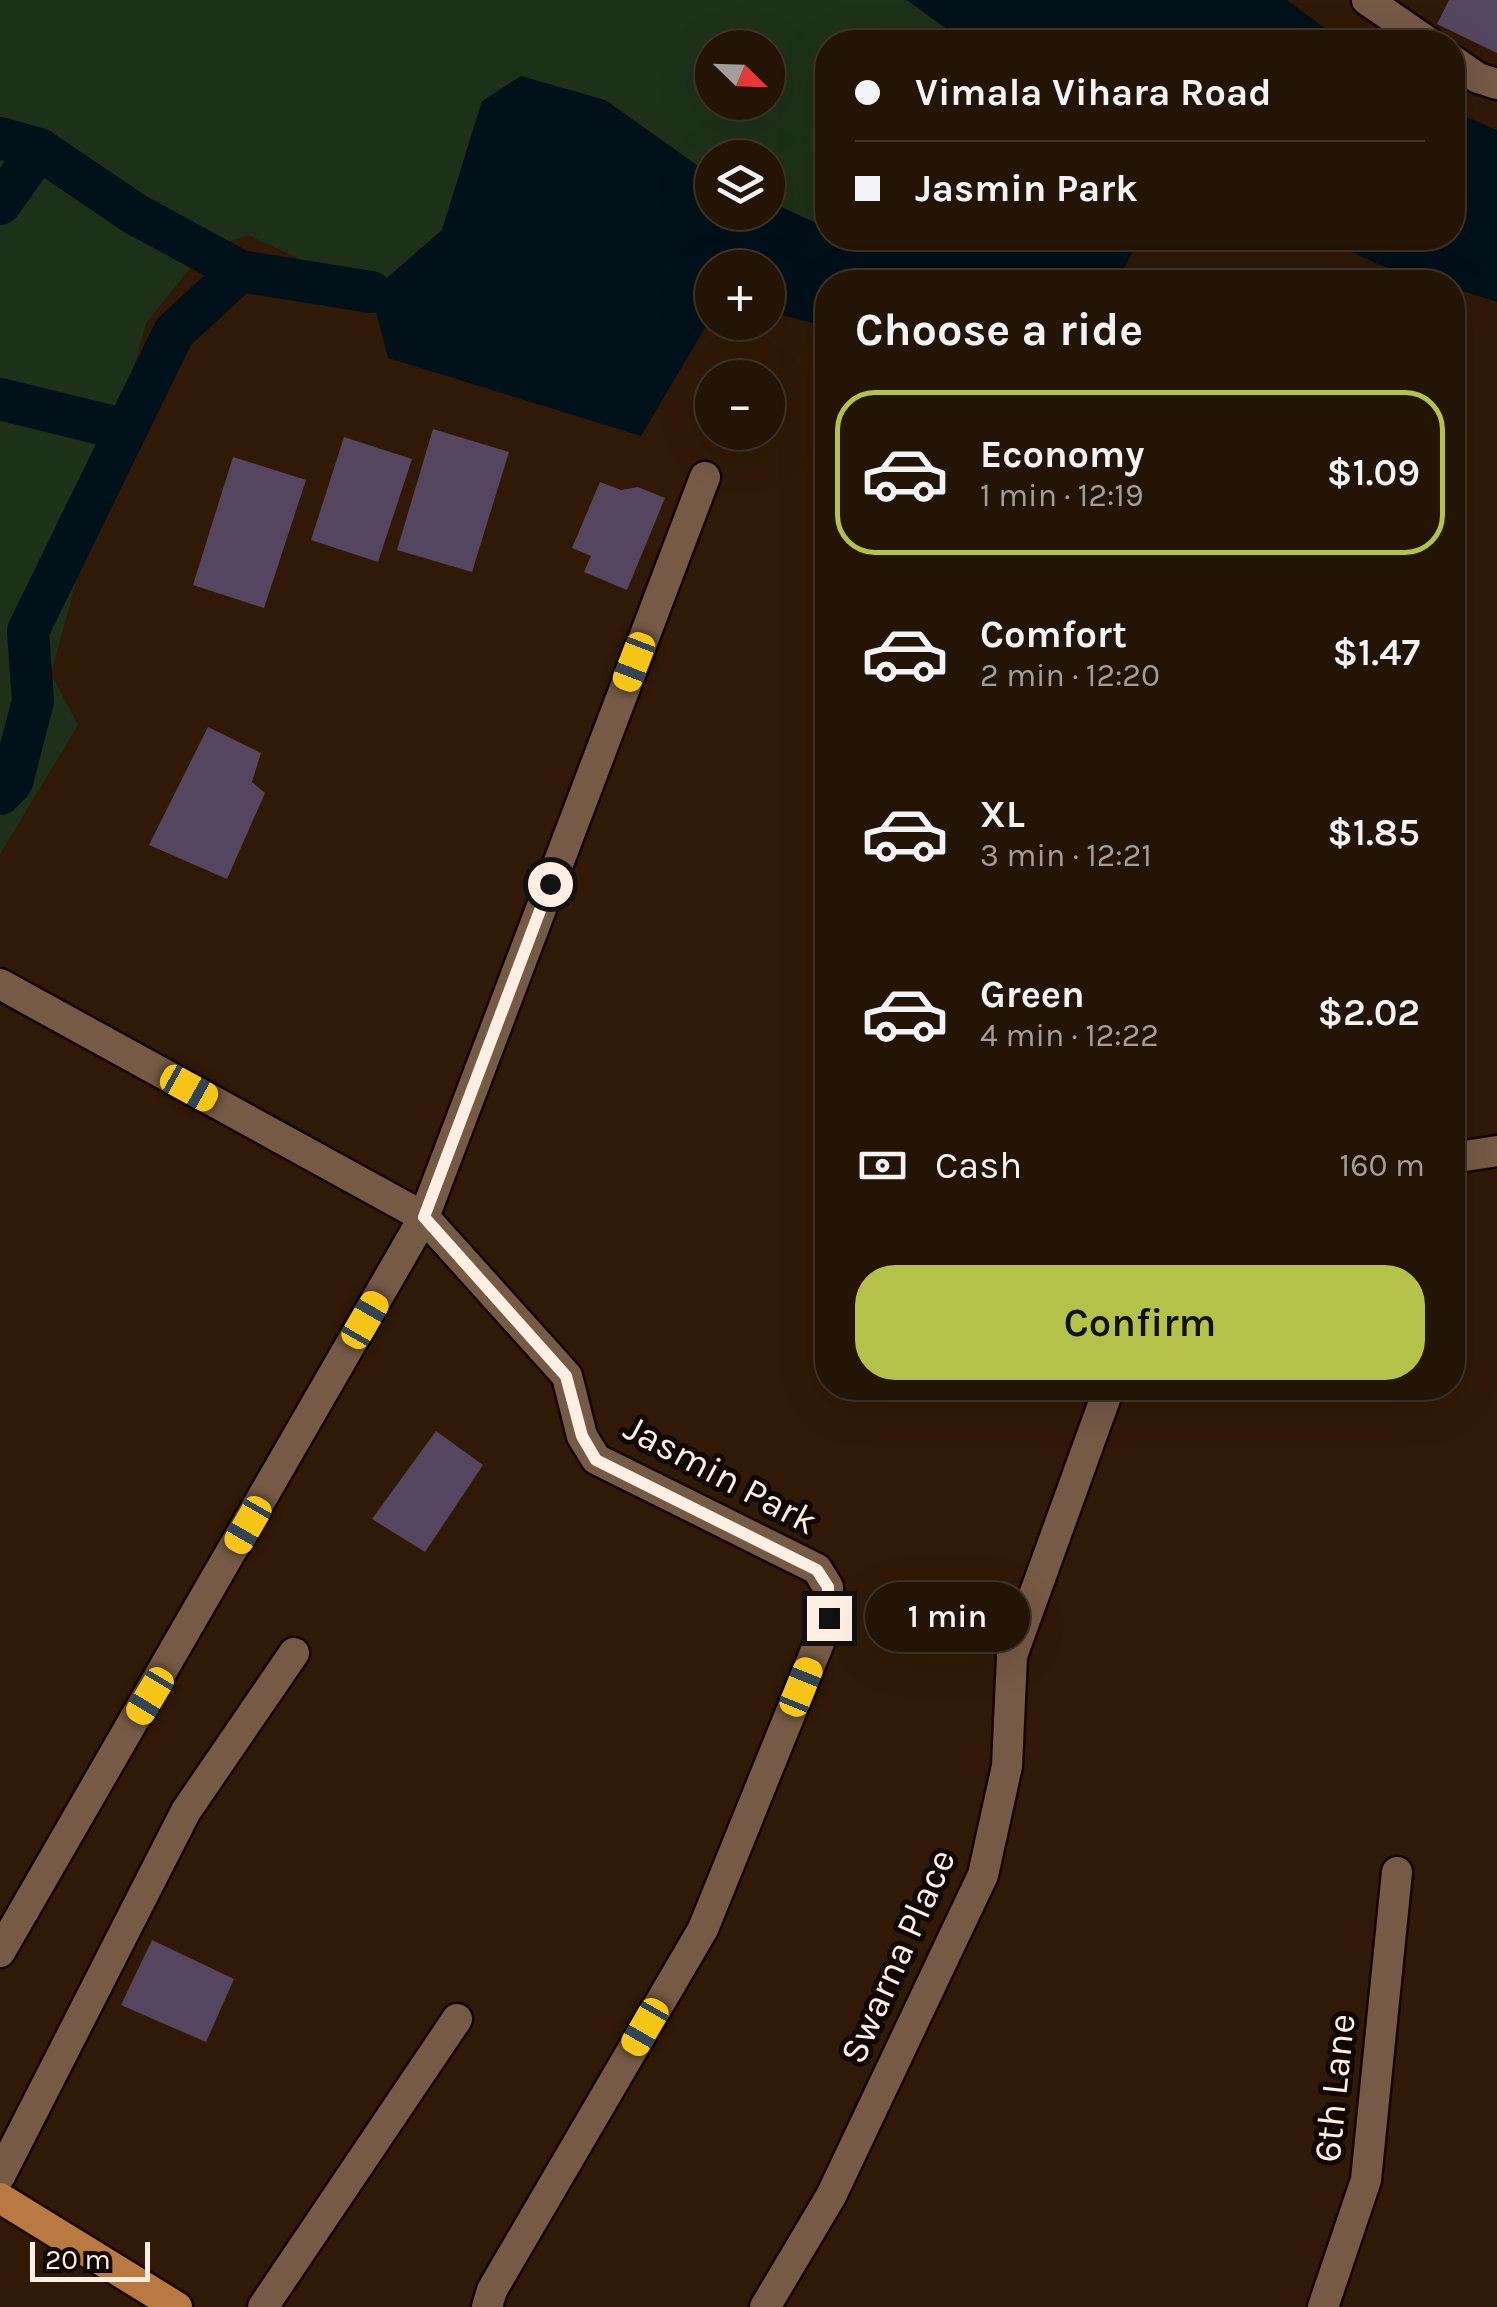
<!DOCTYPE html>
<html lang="en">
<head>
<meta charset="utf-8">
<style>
	body { margin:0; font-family:Karla,sans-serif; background:#2c1d0f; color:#f1f3f6; height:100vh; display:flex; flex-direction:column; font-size:38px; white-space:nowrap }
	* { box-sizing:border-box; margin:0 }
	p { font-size:32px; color:#a39e9a }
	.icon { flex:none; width:55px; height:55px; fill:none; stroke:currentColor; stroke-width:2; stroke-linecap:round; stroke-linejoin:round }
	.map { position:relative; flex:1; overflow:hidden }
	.sheet { position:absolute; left:815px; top:270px; width:650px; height:1130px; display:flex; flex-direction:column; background:#241405; border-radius:40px; box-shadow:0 10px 40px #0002,0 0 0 2px #413327 }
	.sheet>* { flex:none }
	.top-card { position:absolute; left:815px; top:30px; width:650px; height:220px; border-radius:40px; box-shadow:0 10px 40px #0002,0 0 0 2px #413327; display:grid; align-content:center; height:220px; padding:0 40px; background:#241405 }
	.needle { width:65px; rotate:113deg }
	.fabs { position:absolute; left:695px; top:30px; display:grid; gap:20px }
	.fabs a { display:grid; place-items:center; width:90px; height:90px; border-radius:50%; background:#241405; box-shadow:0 10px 40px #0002,0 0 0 2px #413327; font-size:50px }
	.scale { position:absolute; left:30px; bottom:25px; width:120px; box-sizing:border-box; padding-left:10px; border:5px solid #ffefe3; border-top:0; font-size:28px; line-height:35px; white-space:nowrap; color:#ffefe3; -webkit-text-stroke:8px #110702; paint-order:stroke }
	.end { position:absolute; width:45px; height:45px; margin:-22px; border:12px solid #ffefe3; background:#111; box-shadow:0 0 0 5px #111 }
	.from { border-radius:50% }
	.bubble { position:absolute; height:70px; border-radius:35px; background:#241405; box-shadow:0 10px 40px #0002,0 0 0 2px #413327; font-size:32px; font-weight:600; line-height:70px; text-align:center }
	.car { position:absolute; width:30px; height:60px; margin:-30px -15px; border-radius:12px; box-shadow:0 0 8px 2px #0007; background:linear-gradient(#f5c518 24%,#345 0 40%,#f5c518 0 76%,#345 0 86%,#f5c518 0) }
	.top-card b { display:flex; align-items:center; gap:35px; height:95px; font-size:38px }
	.top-card b+b { border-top:2px solid #413327 }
	.top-card i { width:25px; height:25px; background:#f1f3f6 }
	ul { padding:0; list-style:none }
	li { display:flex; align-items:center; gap:30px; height:165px; margin:0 20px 15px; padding:0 20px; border:5px solid transparent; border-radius:40px }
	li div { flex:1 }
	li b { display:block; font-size:38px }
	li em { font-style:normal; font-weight:600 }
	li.on { border-color:#b4c24a }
	li>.icon { width:90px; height:90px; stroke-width:1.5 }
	h2 { padding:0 40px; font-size:45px; line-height:120px }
	.pay { display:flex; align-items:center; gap:25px; height:110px; padding:0 40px; font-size:38px }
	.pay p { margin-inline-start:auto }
	.button { display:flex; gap:20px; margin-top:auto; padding:20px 40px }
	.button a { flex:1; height:115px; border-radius:40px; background:#b4c24a; color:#111; font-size:40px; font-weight:600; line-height:115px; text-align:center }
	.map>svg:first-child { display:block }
	.green { fill:#1d3119; fill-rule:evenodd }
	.water { fill:#001119 }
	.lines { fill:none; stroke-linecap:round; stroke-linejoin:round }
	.canal { stroke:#001119; stroke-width:42 }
	.building { fill:#55455e }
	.minor-casing { stroke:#170400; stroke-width:35 }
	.primary-casing { stroke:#170400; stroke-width:35 }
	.minor { stroke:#755a46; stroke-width:30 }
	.primary { stroke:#b87a40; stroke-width:30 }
	.route { stroke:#ffefe3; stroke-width:12 }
	.labels { text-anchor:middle; stroke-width:10; stroke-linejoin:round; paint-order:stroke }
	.street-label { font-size:38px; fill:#ffefe3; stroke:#110702 }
</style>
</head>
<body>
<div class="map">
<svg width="1497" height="2307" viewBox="0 0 1497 2307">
	<rect width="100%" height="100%" fill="#301a07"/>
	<!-- green -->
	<path class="green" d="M0,0H907L965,42H828L827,228L768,201V158H712V176L606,100L482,101L442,230L371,292L248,235L205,250L146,323L51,674L78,725L0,854ZM712,48H768V102H712Z"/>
	<!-- water -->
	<g class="water">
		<path d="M907,0H1287L1343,42H965Z"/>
		<path d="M521,76L605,100L712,176V212H768V201L827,228L828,238H1140L1117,282H828L827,327L768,311V268H712V316L641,436L388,358L371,292L442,230L482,101Z"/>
		<path d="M1453,111L1497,130V302L1453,288L1452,282C1406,282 1364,257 1323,238H1452Z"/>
	</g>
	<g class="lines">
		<!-- canal -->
		<g class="canal">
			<path d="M0,138L39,149L135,214L240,271"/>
			<path d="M0,204L39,149"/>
			<path d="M0,399L126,430"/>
			<path d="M0,794L12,782L33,701L28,631L174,332L240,271L371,292"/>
		</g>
	</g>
	<!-- building -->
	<g class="building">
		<path d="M1449,0H1497V53L1437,24Z"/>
		<path d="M433,429L509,452L472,572L397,550Z"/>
		<path d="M344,437L412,459L378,562L311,540Z"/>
		<path d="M233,457L306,480L264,608L193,585Z"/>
		<path d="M600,482L621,490L638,487L665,498L627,590L584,572L591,556L572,548Z"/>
		<path d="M208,727L261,753L252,782L265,793L227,879L149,845Z"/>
		<path d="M436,1431L483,1465L425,1552L372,1519Z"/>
		<path d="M152,1940L234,1979L206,2042L121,2005Z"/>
	</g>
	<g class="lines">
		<defs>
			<g id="minor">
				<path d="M1367,0L1428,42"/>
				<path d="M1452,60L1478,78L1497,84"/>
				<path d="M0,984L424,1217L567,1376L582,1436L596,1459L817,1569L828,1587L829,1618L703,1929L492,2290L487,2307"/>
				<path d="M1452,1158L1497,1151"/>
				<path d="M0,1952L424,1217L705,477"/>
				<path d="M0,2176L186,1811L294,1653"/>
				<path d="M263,2307L457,2019"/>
				<path d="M765,2307L831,2196L983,1875L1007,1766L1012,1656L1109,1388"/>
				<path d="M1323,2307L1366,2180L1397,1872"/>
			</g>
			<path id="primary" d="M0,2198L177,2307"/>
		</defs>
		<!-- minor casing -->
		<use href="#minor" class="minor-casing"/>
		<!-- primary casing -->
		<use href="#primary" class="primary-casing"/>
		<!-- minor -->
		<use href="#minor" class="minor"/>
		<!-- primary -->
		<use href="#primary" class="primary"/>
	</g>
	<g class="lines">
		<!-- route -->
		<path class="route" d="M550,884L424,1217L566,1376L582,1436L596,1460L817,1570L828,1587L829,1618"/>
	</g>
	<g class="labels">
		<!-- street labels -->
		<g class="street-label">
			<text transform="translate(721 1474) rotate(28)" y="13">Jasmin Park</text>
			<text transform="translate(897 1956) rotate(-66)" y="13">Swarna Place</text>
			<text transform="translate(1334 2088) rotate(-84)" y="13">6th Lane</text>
		</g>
	</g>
</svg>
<div class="fabs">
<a><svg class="needle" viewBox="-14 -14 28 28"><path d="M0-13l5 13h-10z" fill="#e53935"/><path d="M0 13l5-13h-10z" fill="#a39e9a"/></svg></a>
<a><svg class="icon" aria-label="layers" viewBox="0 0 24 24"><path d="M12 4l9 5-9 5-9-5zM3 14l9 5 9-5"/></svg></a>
<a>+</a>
<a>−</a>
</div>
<div class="scale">20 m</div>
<i class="end from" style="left:550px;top:884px"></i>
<i class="end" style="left:829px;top:1618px"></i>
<div class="bubble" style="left:865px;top:1582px;width:165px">1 min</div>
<i class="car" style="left:634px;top:662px;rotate:201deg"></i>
<i class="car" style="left:189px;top:1088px;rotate:119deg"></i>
<i class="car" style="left:365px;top:1320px;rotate:30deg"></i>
<i class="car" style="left:248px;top:1525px;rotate:210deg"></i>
<i class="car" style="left:801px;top:1687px;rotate:22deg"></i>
<i class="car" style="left:150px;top:1696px;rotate:211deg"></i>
<i class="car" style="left:645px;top:2027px;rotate:210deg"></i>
<div class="top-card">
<b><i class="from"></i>Vimala Vihara Road</b>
<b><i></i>Jasmin Park</b>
</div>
<section class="sheet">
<h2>Choose a ride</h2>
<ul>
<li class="on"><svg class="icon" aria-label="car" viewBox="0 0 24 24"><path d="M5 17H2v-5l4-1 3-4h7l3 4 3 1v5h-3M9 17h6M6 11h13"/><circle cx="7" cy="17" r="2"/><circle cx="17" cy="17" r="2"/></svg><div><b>Economy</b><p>1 min · 12:19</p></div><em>$1.09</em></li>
<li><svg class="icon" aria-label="car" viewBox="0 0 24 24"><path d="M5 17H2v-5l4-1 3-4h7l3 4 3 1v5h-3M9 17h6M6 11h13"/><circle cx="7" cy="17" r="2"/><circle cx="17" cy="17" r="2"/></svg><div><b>Comfort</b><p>2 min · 12:20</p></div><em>$1.47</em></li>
<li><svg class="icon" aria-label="car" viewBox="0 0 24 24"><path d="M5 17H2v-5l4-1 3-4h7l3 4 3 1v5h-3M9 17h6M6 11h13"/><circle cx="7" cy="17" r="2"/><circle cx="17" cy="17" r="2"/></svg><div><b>XL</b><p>3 min · 12:21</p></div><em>$1.85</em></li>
<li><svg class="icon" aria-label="car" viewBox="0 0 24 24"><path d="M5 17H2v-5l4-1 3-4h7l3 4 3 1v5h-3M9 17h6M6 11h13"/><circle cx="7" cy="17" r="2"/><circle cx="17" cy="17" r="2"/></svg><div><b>Green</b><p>4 min · 12:22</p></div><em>$2.02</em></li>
</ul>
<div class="pay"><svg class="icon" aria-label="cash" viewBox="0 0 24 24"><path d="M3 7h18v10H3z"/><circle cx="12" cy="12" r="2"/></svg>Cash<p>160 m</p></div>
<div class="button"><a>Confirm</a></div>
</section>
</div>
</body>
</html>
